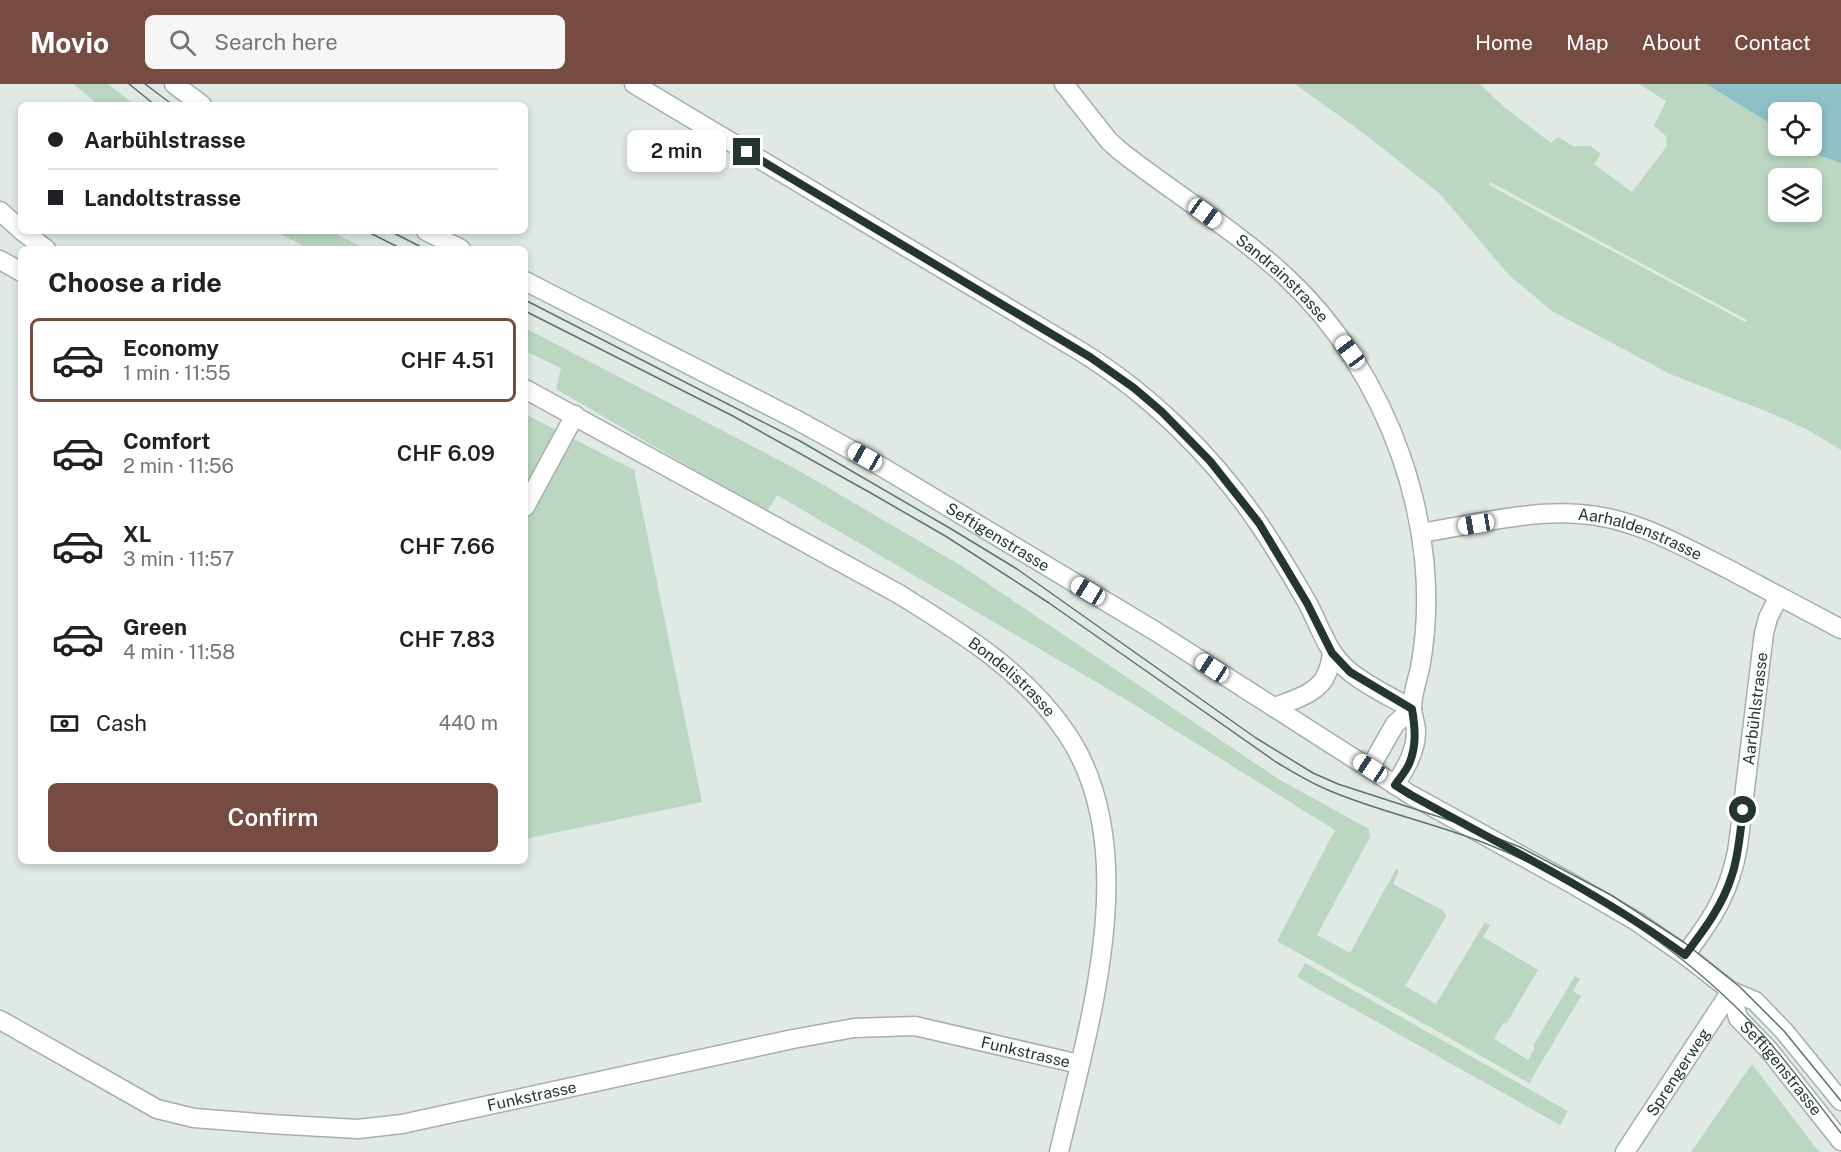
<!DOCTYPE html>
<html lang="en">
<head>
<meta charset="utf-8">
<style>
	body { margin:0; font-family:"Public Sans",sans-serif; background:#f6f6f6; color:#202124; height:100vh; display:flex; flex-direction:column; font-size:22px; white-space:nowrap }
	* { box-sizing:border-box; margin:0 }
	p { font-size:20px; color:#757577 }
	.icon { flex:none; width:33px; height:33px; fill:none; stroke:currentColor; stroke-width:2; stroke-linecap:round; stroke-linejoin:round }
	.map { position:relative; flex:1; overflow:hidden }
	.drawer { position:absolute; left:18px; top:162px; width:510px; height:618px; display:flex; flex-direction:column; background:#fff; border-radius:9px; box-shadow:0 3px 9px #0003 }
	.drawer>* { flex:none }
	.banner { position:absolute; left:18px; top:18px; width:510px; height:132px; border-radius:9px; box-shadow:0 3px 9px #0003; display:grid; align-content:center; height:132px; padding:0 30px; background:#fff }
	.controls { position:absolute; left:1768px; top:18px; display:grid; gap:12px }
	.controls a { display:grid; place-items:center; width:54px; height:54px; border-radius:9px; background:#fff; box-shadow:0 3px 9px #0003; font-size:30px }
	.end { position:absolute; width:27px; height:27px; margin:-14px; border:8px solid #233730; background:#fff; box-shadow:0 0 0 3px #fff }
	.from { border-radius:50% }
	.bubble { position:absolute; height:42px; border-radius:9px; background:#fff; box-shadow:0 3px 9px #0003; font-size:20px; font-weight:600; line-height:42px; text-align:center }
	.car { position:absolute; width:18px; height:36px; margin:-18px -9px; border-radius:8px; box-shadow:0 0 4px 2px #0007; background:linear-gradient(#fff 24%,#345 0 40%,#fff 0 76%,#345 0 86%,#fff 0) }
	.banner b { display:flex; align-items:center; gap:21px; height:57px; font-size:22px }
	.banner b+b { border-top:2px solid #e0e0e0 }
	.banner i { width:15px; height:15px; background:#202124 }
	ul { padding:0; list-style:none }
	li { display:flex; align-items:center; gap:18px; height:84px; margin:0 12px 9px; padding:0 18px; border:3px solid transparent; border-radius:9px }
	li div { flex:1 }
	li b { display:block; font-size:22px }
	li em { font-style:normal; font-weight:600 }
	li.active { border-color:#764b42 }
	li>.icon { width:54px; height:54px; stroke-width:1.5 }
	h2 { padding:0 30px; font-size:27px; line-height:72px }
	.pay { display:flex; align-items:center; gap:15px; height:66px; padding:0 30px; font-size:22px }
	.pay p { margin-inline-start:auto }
	.cta { display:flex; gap:12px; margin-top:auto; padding:12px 30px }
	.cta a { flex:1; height:69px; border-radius:9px; background:#764b42; color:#fff; font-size:24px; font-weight:600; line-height:69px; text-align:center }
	header { display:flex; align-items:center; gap:36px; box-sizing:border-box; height:84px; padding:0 30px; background:#764b42; color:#fff }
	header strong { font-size:28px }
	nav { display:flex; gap:33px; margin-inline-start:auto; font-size:21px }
	.search { width:420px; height:54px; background:#f6f6f6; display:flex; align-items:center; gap:15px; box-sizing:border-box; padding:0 21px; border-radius:9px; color:#757577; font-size:22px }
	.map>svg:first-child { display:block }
	.green { fill:#bbd7c1; fill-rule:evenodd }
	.water { fill:#8ec1c7 }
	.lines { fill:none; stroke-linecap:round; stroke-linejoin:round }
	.street-casing { stroke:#a4b0aa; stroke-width:21 }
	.secondary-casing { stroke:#a0b3ab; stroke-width:21 }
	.street { stroke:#fff; stroke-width:18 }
	.secondary { stroke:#fff; stroke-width:18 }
	.tram { stroke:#5d726b; stroke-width:1.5 }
	.route { stroke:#233730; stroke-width:8 }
	.labels { text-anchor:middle; stroke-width:6; stroke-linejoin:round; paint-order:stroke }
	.street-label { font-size:16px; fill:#233730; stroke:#f0f6f2 }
</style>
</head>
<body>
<header>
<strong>Movio</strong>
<div class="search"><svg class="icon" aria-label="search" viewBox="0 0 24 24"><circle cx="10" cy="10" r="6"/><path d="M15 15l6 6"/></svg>Search here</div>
<nav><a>Home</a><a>Map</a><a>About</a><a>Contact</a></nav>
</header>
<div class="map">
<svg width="1841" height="1068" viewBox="0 0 1841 1068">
	<rect width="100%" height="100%" fill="#e0e9e4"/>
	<!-- green -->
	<g class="green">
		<path d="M73,0H108L135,21H99Z"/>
		<path d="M1295,0H1480L1503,22L1551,59L1558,53L1573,62H1590L1601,70L1594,80L1632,108L1667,62L1666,52L1654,42L1666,17L1639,0H1706L1779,45V62H1805L1821,72L1841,79V366L1810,347L1773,330L1670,290L1552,227L1509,191L1440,110L1366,51ZM1779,94H1812V128H1779ZM1490,98L1747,236V237L1745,238L1489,101Z"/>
		<path d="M275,147H330L366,165H309Z"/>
		<path d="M525,244L796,385L960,481L1280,696L1369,745L1370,753L1317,851L1350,869L1396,785L1399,787L1393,800L1440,825L1447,831L1405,902L1436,920L1485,838L1490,841L1483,853L1538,886L1506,940L1504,938L1494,955L1528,976L1535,964L1533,962L1575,892L1580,895L1573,907L1581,912L1529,999L1277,857L1335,746L1125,615L777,411L767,428L556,305L561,284L525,267Z"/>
		<path d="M525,330L634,386L702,718L525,755Z"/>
		<path d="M1305,879L1568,1027L1560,1041L1297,893Z"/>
		<path d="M1752,980L1819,1068H1691Z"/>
	</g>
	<!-- water -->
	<path class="water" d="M1706,0H1841V79L1821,72L1805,62H1812V28H1779V45Z"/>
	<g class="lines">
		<defs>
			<g id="street">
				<path d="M634,0L1080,267C1150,310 1213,372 1259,440C1276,465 1292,492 1307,518C1320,542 1327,569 1349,587C1367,602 1391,613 1412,625"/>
				<path id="s1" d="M1064,0L1109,57L1119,66C1173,109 1234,145 1285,192C1388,287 1446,446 1420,584C1417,597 1412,611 1412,624C1412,632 1416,639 1416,647C1416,667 1406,684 1395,701"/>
				<path d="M0,127L21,146"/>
				<path d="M22,147L46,165"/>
				<path d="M0,176L21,188"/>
				<path id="s2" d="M525,305L897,509C960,548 1025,587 1067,650C1145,766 1088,943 1059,1068"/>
				<path d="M525,423L575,331"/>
				<path id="s3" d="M1421,449C1471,441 1529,426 1579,430C1633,433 1680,461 1728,485C1765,505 1803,525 1841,545"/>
				<path d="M1275,623C1293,616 1320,609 1327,589C1330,583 1331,576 1332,569"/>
				<path d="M1370,684L1395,640L1412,625"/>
				<path id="s4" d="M1685,871C1713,834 1730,808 1738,762L1764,549L1768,534L1779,512"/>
				<path id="s5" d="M0,936L157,1025L194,1034L270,1040L358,1045L402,1040L793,955L854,944L915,942L1079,980"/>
				<path id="s6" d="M1625,1068L1731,907"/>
			</g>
			<g id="secondary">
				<path d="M174,0L202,21"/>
				<path d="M426,147L461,165"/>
				<path id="s7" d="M525,197L795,335L882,383L1155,547L1411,711L1569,798L1636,837L1685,871L1731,907L1755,917L1784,947L1841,1017"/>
				<path id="s8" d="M1731,907L1738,934L1768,965L1841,1057"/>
			</g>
		</defs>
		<!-- street casing -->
		<use href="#street" class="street-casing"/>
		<!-- secondary casing -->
		<use href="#secondary" class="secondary-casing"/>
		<!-- street -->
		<use href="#street" class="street"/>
		<!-- secondary -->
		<use href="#secondary" class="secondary"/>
		<!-- tram -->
		<g class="tram">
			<path d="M129,0L155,21"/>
			<path d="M145,0L173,21"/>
			<path d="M366,147L402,165"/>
			<path d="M390,147L425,165"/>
			<path d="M525,216L800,357L953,446L1017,485L1256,654L1313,689L1338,700L1461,740L1520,763L1611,811L1685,859L1740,903L1784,947L1841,1017"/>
			<path d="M525,227L731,331L869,408L947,453L1049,519L1276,678C1293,688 1309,698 1328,706C1379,728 1435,739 1487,760C1588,800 1692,873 1765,953C1792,984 1816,1017 1841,1049"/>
		</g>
	</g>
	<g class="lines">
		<!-- route -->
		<path class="route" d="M747,68L1090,273L1134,304L1161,327L1210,377L1259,439L1307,519L1332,569L1350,588L1412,625C1415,643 1417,662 1409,680C1406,687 1400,694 1395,701L1411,711C1503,762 1600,809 1685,871C1704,846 1723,821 1732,791C1739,770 1740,748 1743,726"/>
	</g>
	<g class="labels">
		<!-- street labels -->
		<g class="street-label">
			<text dy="6" stroke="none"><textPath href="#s1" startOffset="294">Sandrainstrasse</textPath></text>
			<text dy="6" stroke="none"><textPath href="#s3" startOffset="224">Aarhaldenstrasse</textPath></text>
			<text dy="6" stroke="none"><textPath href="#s7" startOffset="538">Seftigenstrasse</textPath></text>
			<text dy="6" stroke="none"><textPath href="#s2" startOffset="567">Bondelistrasse</textPath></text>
			<text dy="6" stroke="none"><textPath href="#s4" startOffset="261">Aarbühlstrasse</textPath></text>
			<text dy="6" stroke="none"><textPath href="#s5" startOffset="1064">Funkstrasse</textPath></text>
			<text dy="6" stroke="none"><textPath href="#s8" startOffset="94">Seftigenstrasse</textPath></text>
			<text dy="6" stroke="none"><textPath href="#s6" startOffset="96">Sprengerweg</textPath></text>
			<text dy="6" stroke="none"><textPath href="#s5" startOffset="560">Funkstrasse</textPath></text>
		</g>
	</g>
</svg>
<div class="controls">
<a><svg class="icon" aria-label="locate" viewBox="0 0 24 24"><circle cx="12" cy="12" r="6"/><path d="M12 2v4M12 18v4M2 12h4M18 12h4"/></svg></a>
<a><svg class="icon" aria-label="layers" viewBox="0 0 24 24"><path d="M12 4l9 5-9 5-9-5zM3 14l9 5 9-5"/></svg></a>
</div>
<i class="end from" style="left:1743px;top:726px"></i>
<i class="end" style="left:747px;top:68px"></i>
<div class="bubble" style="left:627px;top:46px;width:99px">2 min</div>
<i class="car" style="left:1205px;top:129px;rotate:126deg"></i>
<i class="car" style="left:1350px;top:268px;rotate:323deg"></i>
<i class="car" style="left:865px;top:373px;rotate:299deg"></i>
<i class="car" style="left:1476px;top:440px;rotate:261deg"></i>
<i class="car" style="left:1088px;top:507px;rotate:301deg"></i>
<i class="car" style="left:1212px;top:584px;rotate:303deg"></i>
<i class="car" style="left:1370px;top:684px;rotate:303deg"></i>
<div class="banner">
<b><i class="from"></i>Aarbühlstrasse</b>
<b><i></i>Landoltstrasse</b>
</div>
<section class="drawer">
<h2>Choose a ride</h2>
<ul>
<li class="active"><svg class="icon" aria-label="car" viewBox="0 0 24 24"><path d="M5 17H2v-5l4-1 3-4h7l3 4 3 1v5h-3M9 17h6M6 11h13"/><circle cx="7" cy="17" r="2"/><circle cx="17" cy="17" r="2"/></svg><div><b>Economy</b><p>1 min · 11:55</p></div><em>CHF 4.51</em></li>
<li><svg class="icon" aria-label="car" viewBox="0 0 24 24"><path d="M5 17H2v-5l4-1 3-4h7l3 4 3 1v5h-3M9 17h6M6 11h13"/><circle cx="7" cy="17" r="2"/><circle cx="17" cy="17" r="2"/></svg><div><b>Comfort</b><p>2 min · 11:56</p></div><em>CHF 6.09</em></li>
<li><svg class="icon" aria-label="car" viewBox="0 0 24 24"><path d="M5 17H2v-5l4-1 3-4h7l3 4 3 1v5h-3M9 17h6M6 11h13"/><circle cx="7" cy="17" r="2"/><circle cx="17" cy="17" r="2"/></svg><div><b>XL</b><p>3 min · 11:57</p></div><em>CHF 7.66</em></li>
<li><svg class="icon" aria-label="car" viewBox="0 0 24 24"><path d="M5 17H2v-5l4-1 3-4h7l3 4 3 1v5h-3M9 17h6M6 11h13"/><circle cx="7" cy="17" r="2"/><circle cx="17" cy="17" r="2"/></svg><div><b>Green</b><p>4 min · 11:58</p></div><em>CHF 7.83</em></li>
</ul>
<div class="pay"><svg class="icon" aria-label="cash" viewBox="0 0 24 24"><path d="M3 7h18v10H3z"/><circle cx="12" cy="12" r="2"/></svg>Cash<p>440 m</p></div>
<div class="cta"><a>Confirm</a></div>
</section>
</div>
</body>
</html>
